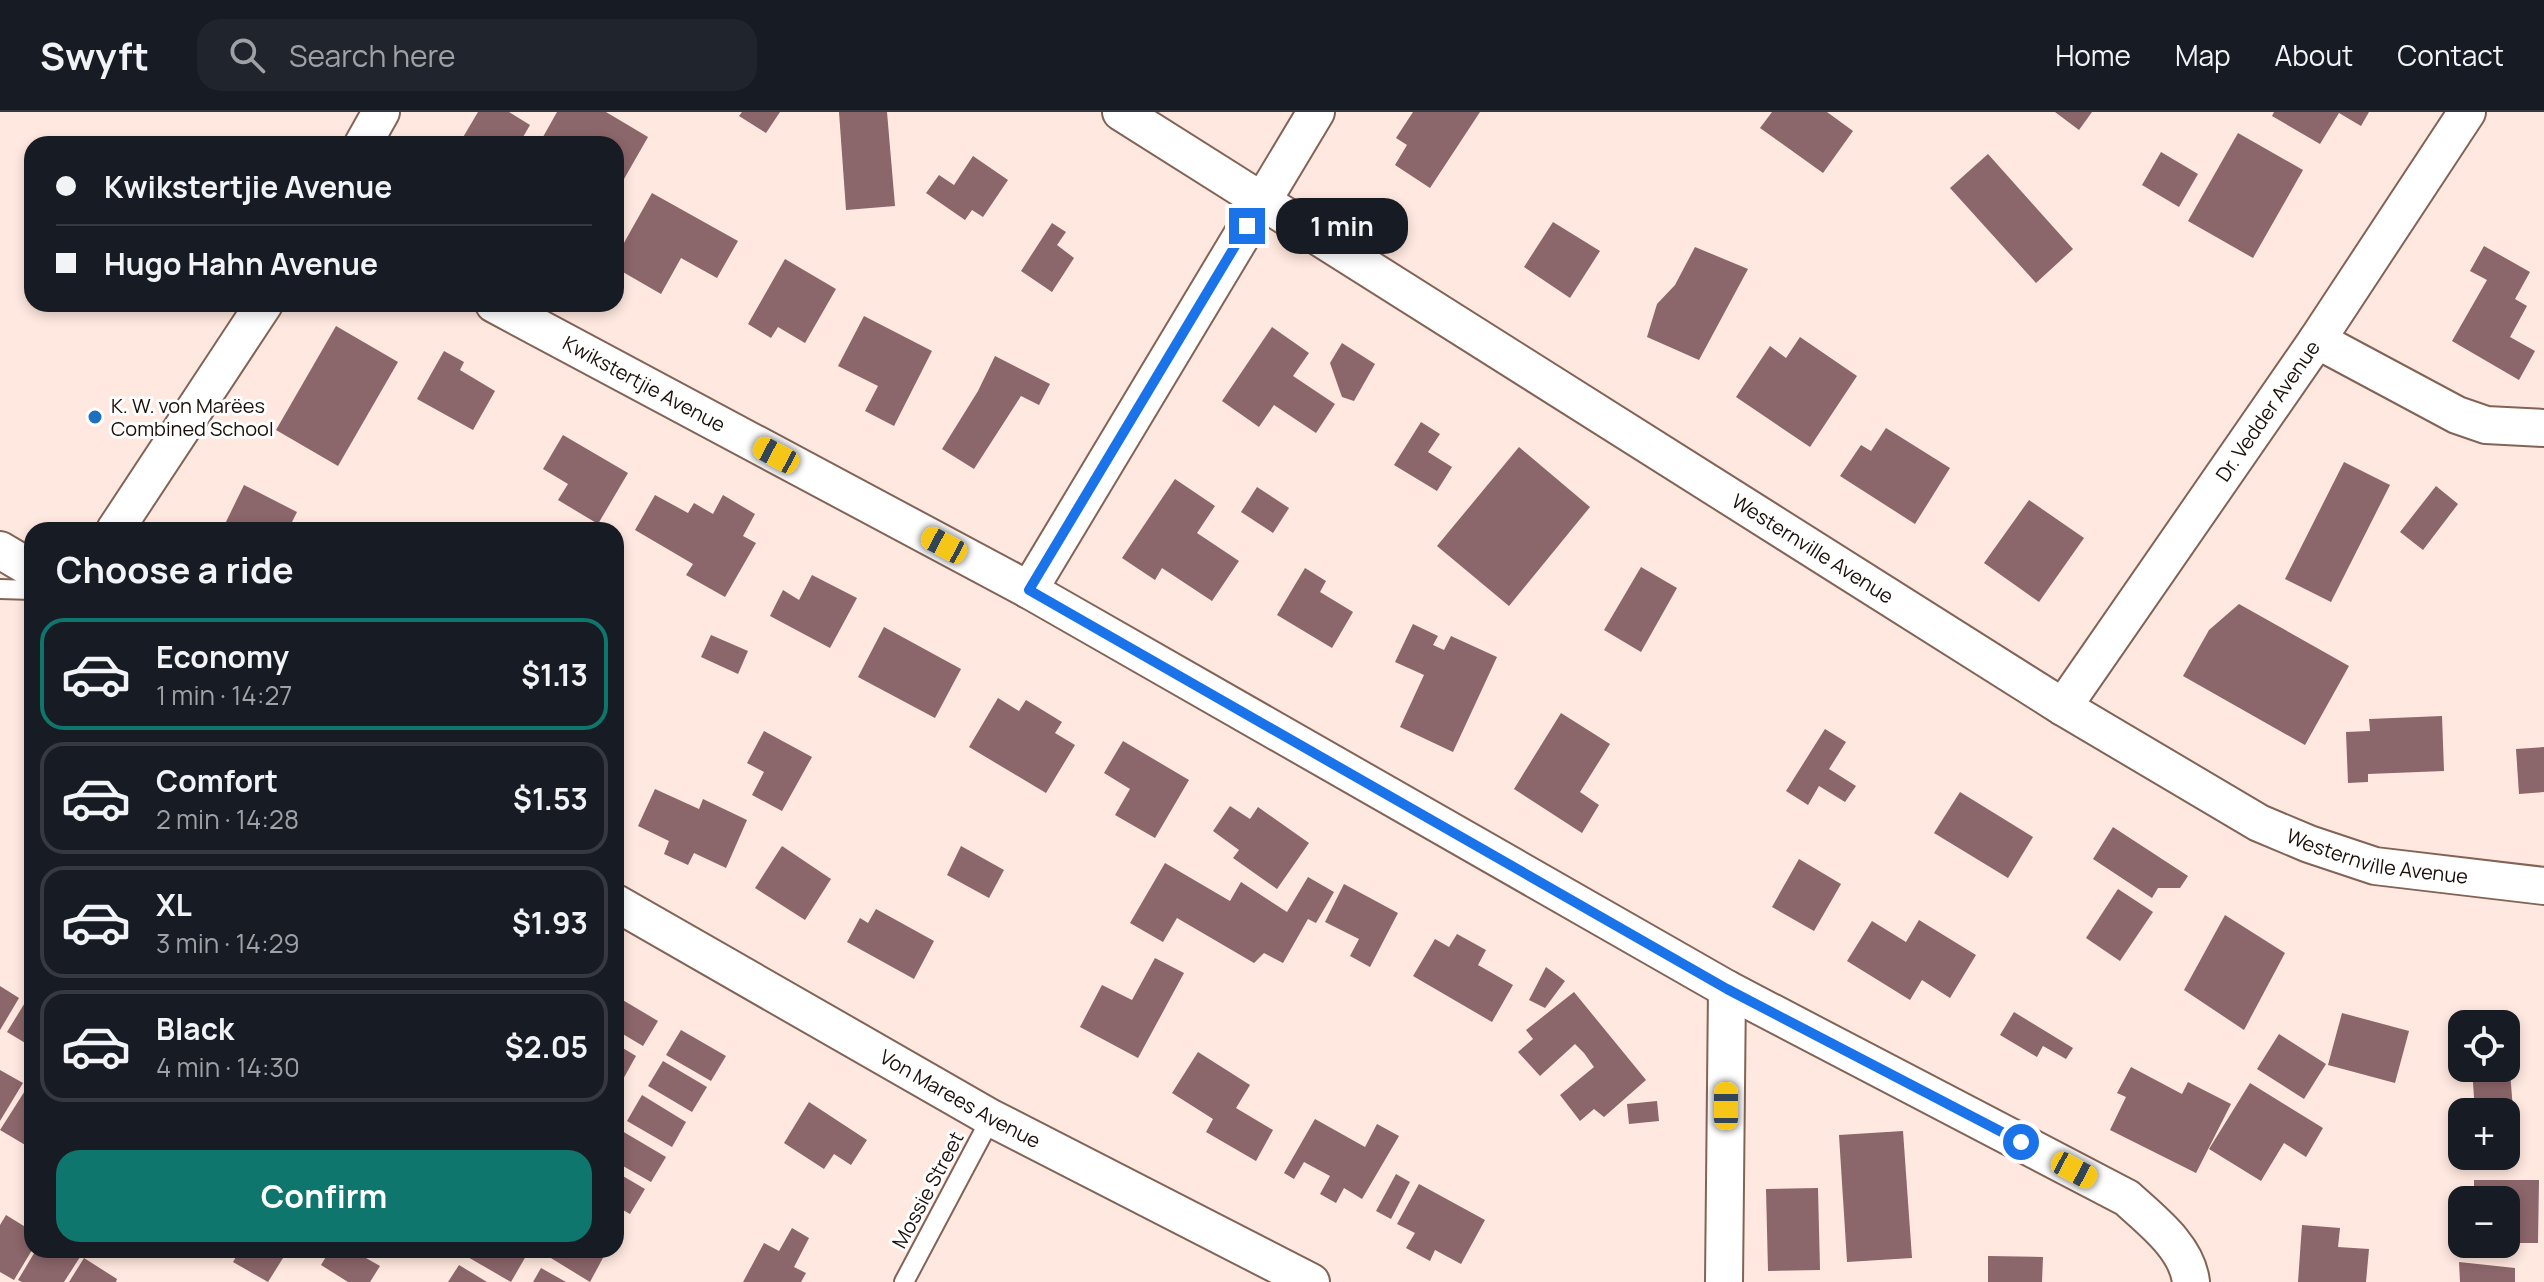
<!DOCTYPE html>
<html lang="en">
<head>
<meta charset="utf-8">
<style>
	body { margin:0; font-family:Manrope,sans-serif; background:#20242c; color:#f1f3f6; height:100vh; display:flex; flex-direction:column; font-size:30px; white-space:nowrap }
	* { box-sizing:border-box; margin:0 }
	p { font-size:26px; color:#9ea1a6 }
	.icon { flex:none; width:44px; height:44px; fill:none; stroke:currentColor; stroke-width:2; stroke-linecap:round; stroke-linejoin:round }
	.map { position:relative; flex:1; overflow:hidden }
	.drawer { position:absolute; left:24px; top:410px; width:600px; height:736px; display:flex; flex-direction:column; background:#171b24; border-radius:24px; box-shadow:0 4px 12px #0003 }
	.drawer>* { flex:none }
	.banner { position:absolute; left:24px; top:24px; width:600px; height:176px; border-radius:24px; box-shadow:0 4px 12px #0003; display:grid; align-content:center; height:176px; padding:0 32px; background:#171b24 }
	.tools { position:absolute; left:2448px; top:898px; display:grid; gap:16px }
	.tools a { display:grid; place-items:center; width:72px; height:72px; border-radius:16px; background:#171b24; box-shadow:0 4px 12px #0003; font-size:40px }
	.end { position:absolute; width:36px; height:36px; margin:-18px; border:10px solid #1a73e8; background:#fff; box-shadow:0 0 0 4px #fff }
	.from { border-radius:50% }
	.bubble { position:absolute; height:56px; border-radius:24px; background:#171b24; box-shadow:0 4px 12px #0003; font-size:26px; font-weight:700; line-height:56px; text-align:center }
	.car { position:absolute; width:24px; height:48px; margin:-24px -12px; border-radius:10px; box-shadow:0 0 6px 2px #0007; background:linear-gradient(#f5c518 24%,#345 0 40%,#f5c518 0 76%,#345 0 86%,#f5c518 0) }
	.banner b { display:flex; align-items:center; gap:28px; height:76px; font-size:30px }
	.banner b+b { border-top:2px solid #363941 }
	.banner i { width:20px; height:20px; background:#f1f3f6 }
	ul { padding:0; list-style:none }
	li { display:flex; align-items:center; gap:24px; height:112px; margin:0 16px 12px; padding:0 16px; border:4px solid #363941; border-radius:24px }
	li div { flex:1 }
	li b { display:block; font-size:30px }
	li em { font-style:normal; font-weight:700 }
	li.active { border-color:#0f766e }
	li>.icon { width:72px; height:72px; stroke-width:1.5 }
	h2 { padding:0 32px; font-size:36px; line-height:96px }
	.cta { display:flex; gap:16px; margin-top:auto; padding:16px 32px }
	.cta a { flex:1; height:92px; border-radius:24px; background:#0f766e; color:#fff; font-size:32px; font-weight:700; line-height:92px; text-align:center }
	header { display:flex; align-items:center; gap:48px; box-sizing:border-box; height:112px; padding:0 40px; background:#171b24; border-bottom:2px solid #363941 }
	header strong { font-size:38px }
	nav { display:flex; gap:44px; margin-inline-start:auto; font-size:28px }
	.search { width:560px; height:72px; background:#20242c; display:flex; align-items:center; gap:20px; box-sizing:border-box; padding:0 28px; border-radius:24px; color:#9ea1a6; font-size:30px }
	.map>svg:first-child { display:block }
	.building { fill:#8b666a }
	.lines { fill:none; stroke-linecap:round; stroke-linejoin:round }
	.service-casing { stroke:#836355; stroke-width:22 }
	.minor-casing { stroke:#836355; stroke-width:40 }
	.service { stroke:#fff; stroke-width:18 }
	.minor { stroke:#fff; stroke-width:36 }
	.route { stroke:#1a73e8; stroke-width:10 }
	.poi-dot { fill:#1c70be; stroke:#fff; stroke-width:3 }
	.labels { text-anchor:middle; stroke-width:6; stroke-linejoin:round; paint-order:stroke }
	.street-label { font-size:20px; fill:#1b0f0a; stroke:#fff }
	.poi-label { font-size:20px; fill:#1b0f0a; stroke:#fff; text-anchor:start }
</style>
</head>
<body>
<header>
<strong>Swyft</strong>
<div class="search"><svg class="icon" aria-label="search" viewBox="0 0 24 24"><circle cx="10" cy="10" r="6"/><path d="M15 15l6 6"/></svg>Search here</div>
<nav><a>Home</a><a>Map</a><a>About</a><a>Contact</a></nav>
</header>
<div class="map">
<svg width="2544" height="1170" viewBox="0 0 2544 1170">
	<rect width="100%" height="100%" fill="#ffe8df"/>
	<!-- building -->
	<g class="building">
		<path d="M478,0H509L530,13L519,32H459Z"/>
		<path d="M557,0H606L648,25L616,81V32H539Z"/>
		<path d="M742,0H780L766,21L739,4Z"/>
		<path d="M839,0H887L895,94L846,98Z"/>
		<path d="M1413,0H1480L1430,76L1395,53L1407,33L1396,26Z"/>
		<path d="M1772,0H1827L1853,19L1823,61L1760,16Z"/>
		<path d="M2055,0H2092L2079,18Z"/>
		<path d="M2274,0H2369L2361,14L2339,1L2320,32L2272,4Z"/>
		<path d="M2238,21L2303,58L2253,146L2188,109Z"/>
		<path d="M2161,40L2198,62L2179,95L2142,73Z"/>
		<path d="M1988,42L2073,137L2036,171L1950,76Z"/>
		<path d="M973,44L1008,68L983,105L972,98L965,108L926,81L939,63L954,73Z"/>
		<path d="M652,81L738,129L717,166L681,146L661,182L616,156V145Z"/>
		<path d="M1553,110L1600,139L1570,186L1524,155Z"/>
		<path d="M1052,111L1066,120L1057,133L1074,146L1052,180L1021,159Z"/>
		<path d="M2484,134L2530,160L2515,187L2527,194L2510,225L2535,239L2519,268L2452,229L2487,168L2470,159Z"/>
		<path d="M1695,135L1748,157L1699,248L1647,225L1657,192L1675,173Z"/>
		<path d="M785,147L836,177L805,231L778,215L771,226L748,212Z"/>
		<path d="M864,204L932,239L894,314L865,299L878,274L838,254Z"/>
		<path d="M336,214L398,250L338,354L276,318Z"/>
		<path d="M1272,215L1309,241L1293,264L1335,292L1316,321L1274,293L1259,315L1222,289Z"/>
		<path d="M1800,225L1857,264L1810,335L1736,285L1770,234L1786,246Z"/>
		<path d="M1342,231L1375,252L1354,289L1342,285L1330,251Z"/>
		<path d="M444,239L464,250L460,258L495,279L473,318L417,287Z"/>
		<path d="M995,244L1050,272L1039,293L1021,284L974,357L942,337L978,279Z"/>
		<path d="M1421,310L1440,322L1428,340L1452,355L1437,379L1394,353Z"/>
		<path d="M1886,316L1950,356L1915,412L1840,364L1861,333L1871,339Z"/>
		<path d="M563,323L628,361L598,412L558,388L568,372L543,357Z"/>
		<path d="M1519,335L1590,395L1509,494L1437,434Z"/>
		<path d="M2344,350L2390,373L2331,490L2285,467Z"/>
		<path d="M1175,367L1215,394L1197,421L1239,449L1212,489L1162,456L1155,468L1122,446Z"/>
		<path d="M244,373L297,400L288,418H222Z"/>
		<path d="M2436,374L2458,392L2423,438L2400,420Z"/>
		<path d="M1257,375L1289,396L1273,421L1241,400Z"/>
		<path d="M655,383L688,401L694,391L713,402L723,383L755,402L743,424L756,431L725,485L686,463L693,452L635,418Z"/>
		<path d="M2029,388L2084,426L2039,490L1984,451Z"/>
		<path d="M1641,455L1677,476L1641,540L1604,518Z"/>
		<path d="M1305,456L1326,469L1320,480L1353,500L1332,536L1277,503Z"/>
		<path d="M812,463L857,486L830,536L770,504L783,478L799,488Z"/>
		<path d="M2239,492L2349,554L2305,633L2183,564L2209,518Z"/>
		<path d="M1413,512L1438,524L1433,533L1444,538L1451,524L1497,545L1453,640L1400,615L1424,563L1395,550Z"/>
		<path d="M884,515L961,557L935,606L858,565Z"/>
		<path d="M711,523L748,539L738,562L701,545Z"/>
		<path d="M998,586L1019,599L1026,588L1062,610L1055,621L1075,633L1046,681L969,635Z"/>
		<path d="M1561,601L1610,632L1580,680L1599,693L1582,721L1514,677Z"/>
		<path d="M2442,604L2444,659L2368,662V670L2348,671L2346,620L2370,619L2369,607Z"/>
		<path d="M1825,617L1846,630L1829,657L1856,674L1845,690L1819,674L1808,693L1786,679Z"/>
		<path d="M764,619L812,645L782,699L752,683L764,660L747,651Z"/>
		<path d="M1123,629L1189,668L1155,726L1115,703L1130,677L1104,661Z"/>
		<path d="M2544,635V680L2519,682L2516,637Z"/>
		<path d="M655,677L699,697L703,687L747,708L726,756L694,741L688,753L664,742L669,729L638,714Z"/>
		<path d="M1960,680L2033,725L2008,766L1934,721Z"/>
		<path d="M1230,694L1250,707L1258,695L1309,731L1277,777L1233,746L1239,738L1213,719Z"/>
		<path d="M2113,715L2188,764L2180,776H2158L2152,786L2093,747Z"/>
		<path d="M782,734L831,767L805,808L755,776Z"/>
		<path d="M961,734L1004,758L989,786L947,763Z"/>
		<path d="M1799,747L1841,772L1814,819L1772,795Z"/>
		<path d="M1165,751L1230,789L1241,770L1287,800L1308,765L1334,780L1316,811L1308,807L1283,851L1264,841L1254,851L1177,806L1163,830L1130,811Z"/>
		<path d="M1344,772L1398,801L1370,855L1350,844L1359,827L1325,810Z"/>
		<path d="M2118,777L2153,800L2120,849L2086,826Z"/>
		<path d="M876,797L934,829L914,867L847,830L860,806L868,811Z"/>
		<path d="M2225,803L2285,841L2244,918L2184,878Z"/>
		<path d="M1919,808L1976,843L1950,886L1922,868L1910,888L1847,849L1872,809L1906,830Z"/>
		<path d="M1457,822L1486,838L1478,853L1513,873L1492,910L1413,864L1435,827L1449,835Z"/>
		<path d="M1155,846L1184,861L1138,946L1080,915L1102,873L1132,888Z"/>
		<path d="M1546,855L1565,869L1545,896L1529,888Z"/>
		<path d="M0,874L19,886L0,918Z"/>
		<path d="M1574,880L1646,968L1604,1005L1594,997L1580,1009L1560,983L1594,955L1584,941L1575,932L1540,964L1518,940L1533,927L1526,918Z"/>
		<path d="M616,884L658,909L643,934L616,918Z"/>
		<path d="M26,889L32,892V935L7,920Z"/>
		<path d="M2014,900L2073,936L2066,947L2043,934L2037,945L2000,923Z"/>
		<path d="M2342,901L2409,919L2395,971L2328,953Z"/>
		<path d="M681,918L726,944L711,969L666,943Z"/>
		<path d="M2279,922L2326,952L2304,987L2257,957Z"/>
		<path d="M616,932L636,944L622,969L616,966Z"/>
		<path d="M1198,940L1250,973L1236,996L1273,1018L1256,1049L1206,1020L1213,1007L1172,981Z"/>
		<path d="M2506,946H2509L2513,998L2475,1000L2472,956H2506Z"/>
		<path d="M663,949L707,975L692,1000L648,974Z"/>
		<path d="M2131,955L2182,982L2188,970L2231,992L2196,1061L2110,1018L2126,985L2117,981Z"/>
		<path d="M0,958L23,971L0,1009Z"/>
		<path d="M2250,971L2323,1016L2306,1045L2284,1031L2261,1069L2209,1037Z"/>
		<path d="M28,974L32,976V1037L0,1018Z"/>
		<path d="M642,983L686,1010L672,1035L627,1009Z"/>
		<path d="M1657,989L1659,1009L1629,1012L1627,992Z"/>
		<path d="M809,990L867,1028L851,1053L834,1042L824,1057L784,1031Z"/>
		<path d="M1315,1007L1365,1035L1377,1012L1399,1024L1362,1087L1344,1076L1336,1091L1320,1082L1330,1064L1304,1050L1294,1067L1284,1061Z"/>
		<path d="M622,1019L666,1045L651,1070L616,1050V1029Z"/>
		<path d="M1903,1019L1912,1146L1847,1150L1839,1023Z"/>
		<path d="M616,1060L645,1077L630,1102L616,1094Z"/>
		<path d="M1396,1062L1410,1070L1391,1107L1376,1099Z"/>
		<path d="M2474,1068H2539L2538,1131H2506V1088H2474Z"/>
		<path d="M1419,1072L1485,1108L1461,1152L1435,1138L1430,1149L1406,1136L1415,1121L1397,1112Z"/>
		<path d="M1818,1076L1820,1158L1768,1159L1766,1077Z"/>
		<rect x="2452" y="1086" width="10" height="45"/>
		<path d="M6,1103L32,1119V1138L14,1168L0,1160V1113Z"/>
		<path d="M2302,1113L2340,1116L2338,1135L2369,1137L2366,1170H2298Z"/>
		<path d="M792,1116L809,1126L794,1155L806,1161L801,1170H743L764,1131L779,1139Z"/>
		<path d="M36,1138H68L80,1145L64,1170H22L18,1168Z"/>
		<path d="M240,1138H288L268,1170L233,1150Z"/>
		<path d="M330,1138H352L380,1154L370,1170H348L321,1153Z"/>
		<path d="M470,1138H515L526,1144L511,1170L466,1144Z"/>
		<path d="M549,1138H594L604,1144L590,1170L546,1143Z"/>
		<path d="M1988,1144L2043,1145L2042,1170H1988Z"/>
		<path d="M84,1146L117,1167L116,1170H69Z"/>
		<path d="M2459,1150L2515,1156V1170H2460Z"/>
		<path d="M459,1153L487,1170H448Z"/>
		<path d="M541,1156L566,1170H533Z"/>
	</g>
	<g class="lines">
		<defs>
			<g id="service">
				<path d="M0,477L32,478"/>
				<path d="M904,1170L991,1006"/>
			</g>
			<g id="minor">
				<path id="s1" d="M1121,0L2063,595L2259,711L2309,732L2375,754L2544,774"/>
				<path d="M363,32L381,0"/>
				<path id="s2" d="M494,192L1029,478L1727,877L2127,1086C2152,1109 2187,1135 2191,1170"/>
				<path d="M2317,228L2457,303L2486,313L2544,316"/>
				<path d="M115,418L264,192"/>
				<path d="M0,438L32,457"/>
				<path d="M1029,478L1316,0"/>
				<path id="s3" d="M2063,595L2317,228L2467,0"/>
				<path id="s4" d="M616,791L991,1006L1311,1170"/>
				<path d="M1724,1170L1727,877"/>
			</g>
		</defs>
		<!-- service casing -->
		<use href="#service" class="service-casing"/>
		<!-- minor casing -->
		<use href="#minor" class="minor-casing"/>
		<!-- service -->
		<use href="#service" class="service"/>
		<!-- minor -->
		<use href="#minor" class="minor"/>
	</g>
	<g class="lines">
		<!-- route -->
		<path class="route" d="M1247,114L1029,478L1727,877L2021,1030"/>
	</g>
	<!-- markers -->
	<circle class="poi-dot" cx="95" cy="305" r="8"/>
	<g class="labels">
		<!-- street labels -->
		<g class="street-label">
			<text dy="7" stroke="none"><textPath href="#s2" startOffset="170">Kwikstertjie Avenue</textPath></text>
			<text dy="7" stroke="none"><textPath href="#s3" startOffset="360">Dr. Vedder Avenue</textPath></text>
			<text dy="7" stroke="none"><textPath href="#s1" startOffset="818">Westernville Avenue</textPath></text>
			<text dy="7" stroke="none"><textPath href="#s1" startOffset="1466">Westernville Avenue</textPath></text>
			<text dy="7" stroke="none"><textPath href="#s4" startOffset="396">Von Marees Avenue</textPath></text>
			<text transform="translate(928 1078) rotate(-62)" y="7">Mossie Street</text>
		</g>
		<!-- poi labels -->
		<g class="poi-label">
			<text x="111" y="301">K. W. von Marëes<tspan x="111" dy="23">Combined School</tspan></text>
		</g>
	</g>
</svg>
<div class="tools">
<a><svg class="icon" aria-label="locate" viewBox="0 0 24 24"><circle cx="12" cy="12" r="6"/><path d="M12 2v4M12 18v4M2 12h4M18 12h4"/></svg></a>
<a>+</a>
<a>−</a>
</div>
<i class="end from" style="left:2021px;top:1030px"></i>
<i class="end" style="left:1247px;top:114px"></i>
<div class="bubble" style="left:1276px;top:86px;width:132px">1 min</div>
<i class="car" style="left:776px;top:343px;rotate:298deg"></i>
<i class="car" style="left:944px;top:433px;rotate:298deg"></i>
<i class="car" style="left:1726px;top:994px;rotate:0deg"></i>
<i class="car" style="left:2074px;top:1058px;rotate:118deg"></i>
<div class="banner">
<b><i class="from"></i>Kwikstertjie Avenue</b>
<b><i></i>Hugo Hahn Avenue</b>
</div>
<section class="drawer">
<h2>Choose a ride</h2>
<ul>
<li class="active"><svg class="icon" aria-label="car" viewBox="0 0 24 24"><path d="M5 17H2v-5l4-1 3-4h7l3 4 3 1v5h-3M9 17h6M6 11h13"/><circle cx="7" cy="17" r="2"/><circle cx="17" cy="17" r="2"/></svg><div><b>Economy</b><p>1 min · 14:27</p></div><em>$1.13</em></li>
<li><svg class="icon" aria-label="car" viewBox="0 0 24 24"><path d="M5 17H2v-5l4-1 3-4h7l3 4 3 1v5h-3M9 17h6M6 11h13"/><circle cx="7" cy="17" r="2"/><circle cx="17" cy="17" r="2"/></svg><div><b>Comfort</b><p>2 min · 14:28</p></div><em>$1.53</em></li>
<li><svg class="icon" aria-label="car" viewBox="0 0 24 24"><path d="M5 17H2v-5l4-1 3-4h7l3 4 3 1v5h-3M9 17h6M6 11h13"/><circle cx="7" cy="17" r="2"/><circle cx="17" cy="17" r="2"/></svg><div><b>XL</b><p>3 min · 14:29</p></div><em>$1.93</em></li>
<li><svg class="icon" aria-label="car" viewBox="0 0 24 24"><path d="M5 17H2v-5l4-1 3-4h7l3 4 3 1v5h-3M9 17h6M6 11h13"/><circle cx="7" cy="17" r="2"/><circle cx="17" cy="17" r="2"/></svg><div><b>Black</b><p>4 min · 14:30</p></div><em>$2.05</em></li>
</ul>
<div class="cta"><a>Confirm</a></div>
</section>
</div>
</body>
</html>
